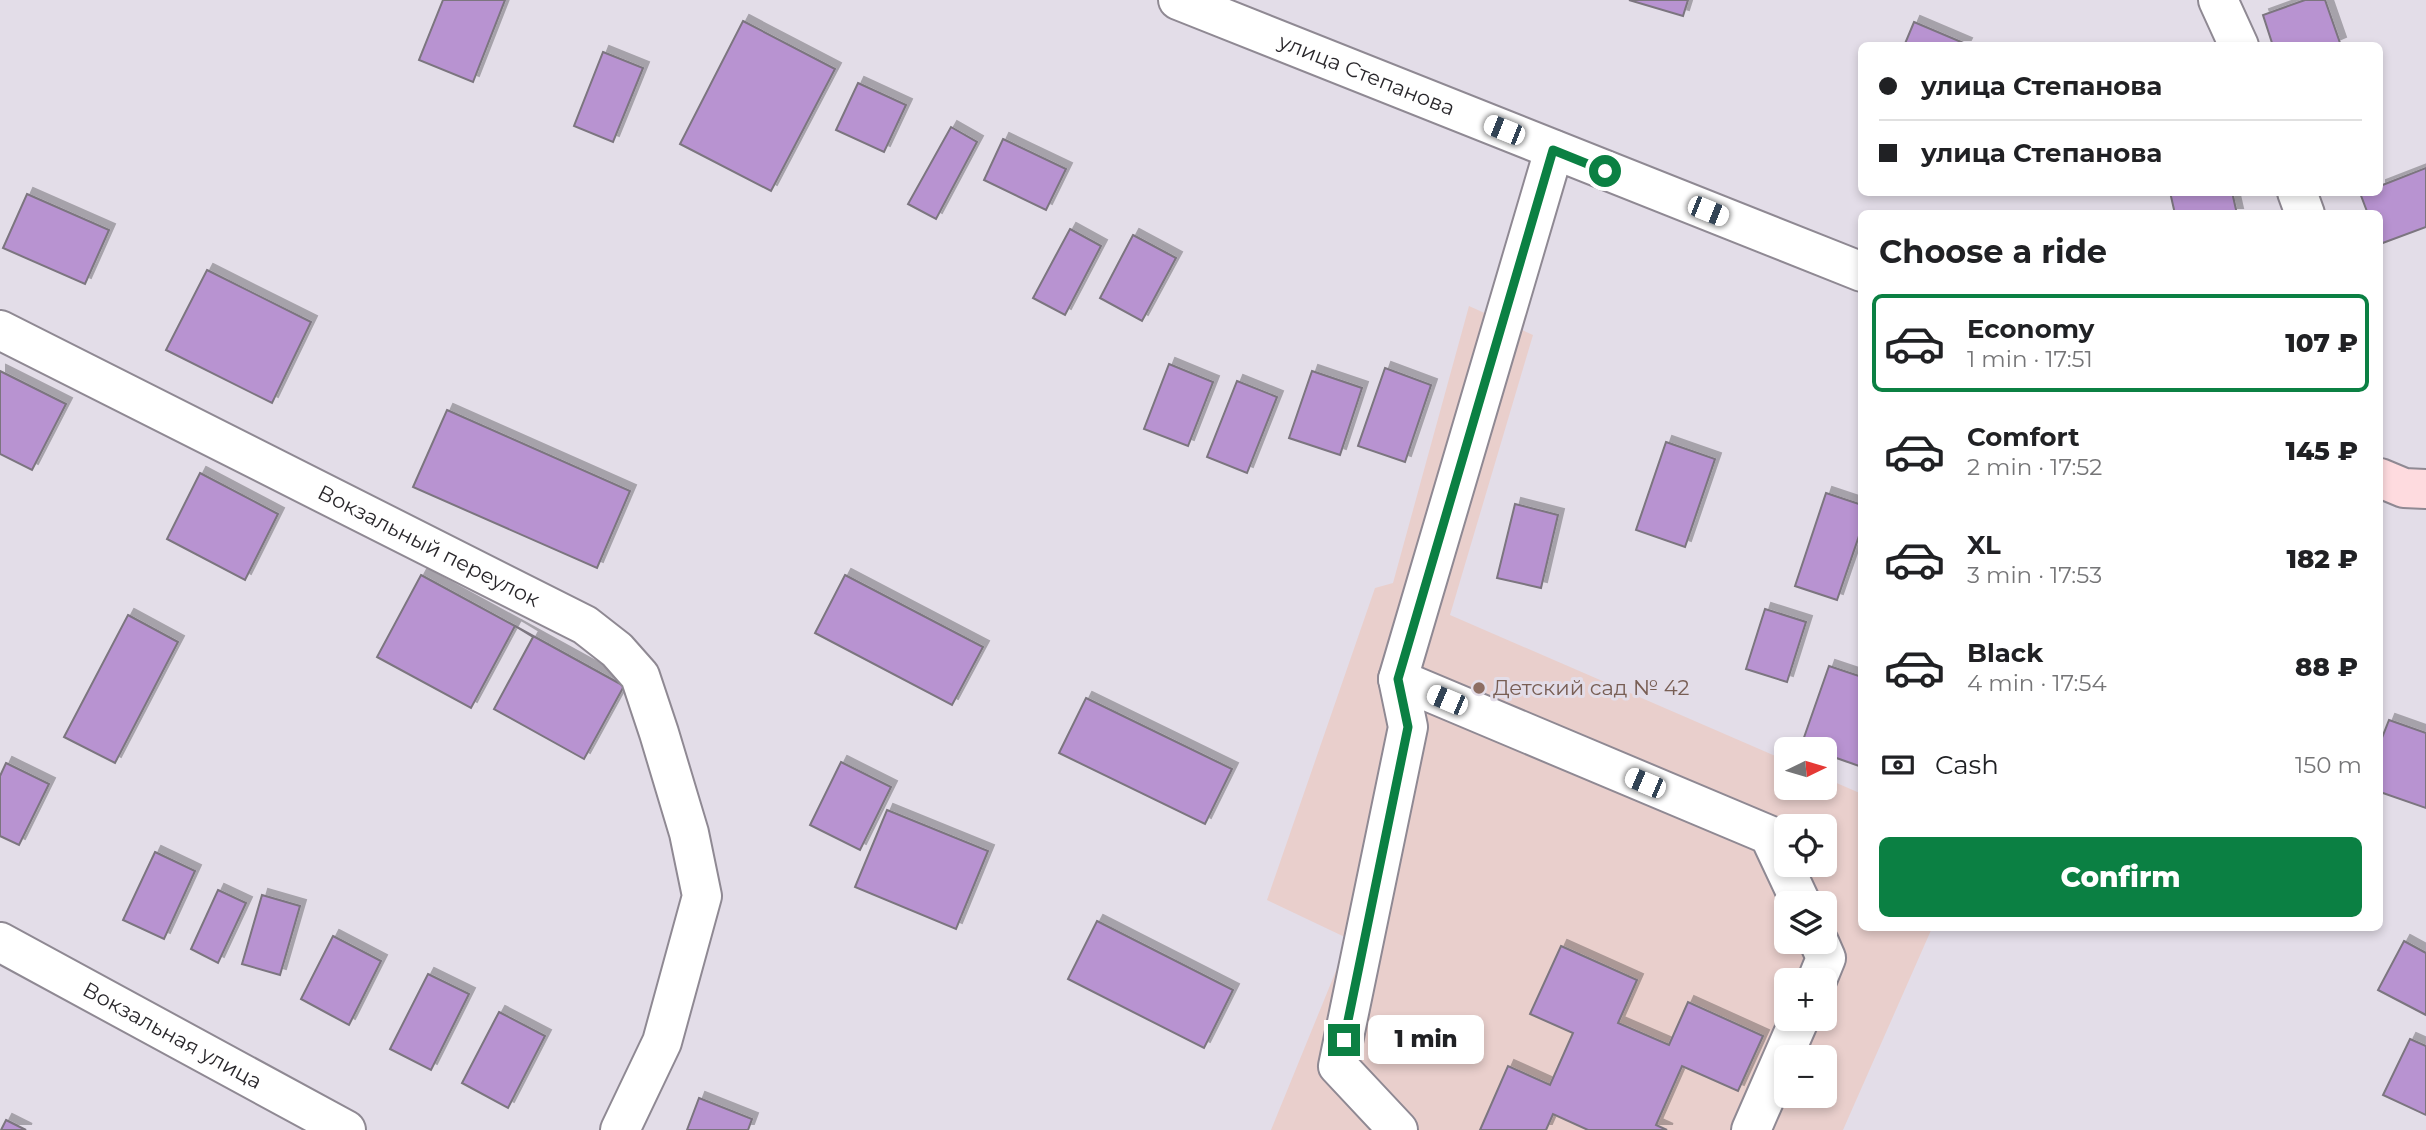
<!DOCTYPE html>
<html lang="en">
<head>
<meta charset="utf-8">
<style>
	body { margin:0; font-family:Montserrat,sans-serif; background:#f2f2f2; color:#202124; height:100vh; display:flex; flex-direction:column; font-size:26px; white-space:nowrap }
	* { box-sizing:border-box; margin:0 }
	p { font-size:23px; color:#757577 }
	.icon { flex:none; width:38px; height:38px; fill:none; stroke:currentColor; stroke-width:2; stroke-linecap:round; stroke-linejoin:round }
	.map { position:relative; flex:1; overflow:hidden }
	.details { position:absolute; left:1858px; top:210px; width:525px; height:721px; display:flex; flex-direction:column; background:#fff; border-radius:10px; box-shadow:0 4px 10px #0003 }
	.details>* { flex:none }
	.hud { position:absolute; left:1858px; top:42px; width:525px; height:154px; border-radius:10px; box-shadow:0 4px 10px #0003; display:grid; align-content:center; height:154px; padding:0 21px; background:#fff }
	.needle { width:46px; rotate:85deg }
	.buttons { position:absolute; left:1774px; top:737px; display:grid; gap:14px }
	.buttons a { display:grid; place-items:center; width:63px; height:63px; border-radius:10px; background:#fff; box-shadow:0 4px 10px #0003; font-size:35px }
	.end { position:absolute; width:32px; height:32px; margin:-16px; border:9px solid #0b8043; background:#fff; box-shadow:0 0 0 4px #fff }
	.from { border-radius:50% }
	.bubble { position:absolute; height:49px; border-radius:10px; background:#fff; box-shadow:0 4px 10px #0003; font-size:23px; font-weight:800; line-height:49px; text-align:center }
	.car { position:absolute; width:21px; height:42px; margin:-21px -10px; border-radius:9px; box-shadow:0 0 5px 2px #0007; background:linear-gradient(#fff 24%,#345 0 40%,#fff 0 76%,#345 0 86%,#fff 0) }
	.hud b { display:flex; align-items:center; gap:24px; height:66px; font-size:26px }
	.hud b+b { border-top:2px solid #e0e0e0 }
	.hud i { width:18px; height:18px; background:#202124 }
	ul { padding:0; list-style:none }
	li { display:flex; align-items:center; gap:21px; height:98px; margin:0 14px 10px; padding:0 7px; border:4px solid transparent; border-radius:10px }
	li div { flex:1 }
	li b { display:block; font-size:26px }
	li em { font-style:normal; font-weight:800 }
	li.selected { border-color:#0b8043 }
	li>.icon { width:63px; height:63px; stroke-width:1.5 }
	h2 { padding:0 21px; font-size:32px; line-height:84px }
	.pay { display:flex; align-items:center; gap:18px; height:77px; padding:0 21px; font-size:26px }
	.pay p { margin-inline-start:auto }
	.button { display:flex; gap:14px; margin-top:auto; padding:14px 21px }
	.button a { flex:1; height:80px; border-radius:10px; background:#0b8043; color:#fff; font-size:28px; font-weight:800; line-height:80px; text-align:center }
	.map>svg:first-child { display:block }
	.education { fill:#e9cfcc; fill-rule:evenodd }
	.building { fill:#b893d1; stroke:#7b757f; stroke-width:2; filter:url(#shadow) }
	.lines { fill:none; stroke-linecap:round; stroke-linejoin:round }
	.minor-casing { stroke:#8f8993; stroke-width:42 }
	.tertiary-casing { stroke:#8f8993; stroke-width:42 }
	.secondary-casing { stroke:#8f8993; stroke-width:42 }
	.minor { stroke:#fff; stroke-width:38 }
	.tertiary { stroke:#fff; stroke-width:38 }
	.secondary { stroke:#fedbdf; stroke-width:38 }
	.route { stroke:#0b8043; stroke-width:9 }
	.education-dot { fill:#8d6e63; stroke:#e3dde8; stroke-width:2.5 }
	.labels { text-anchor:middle; stroke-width:6; stroke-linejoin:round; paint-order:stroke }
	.street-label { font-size:21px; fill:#29272b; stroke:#e3dde8 }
	.education-label { font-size:21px; fill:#785e54; stroke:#e3dde8; text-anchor:start }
</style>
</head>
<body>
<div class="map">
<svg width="2426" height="1130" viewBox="0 0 2426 1130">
	<defs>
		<filter id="shadow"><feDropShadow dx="6" dy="-6" stdDeviation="0" flood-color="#0004"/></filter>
	</defs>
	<rect width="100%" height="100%" fill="#e3dde8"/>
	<!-- education -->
	<path class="education" d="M1469,306L1533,335L1450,615L1787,761V788H1825V778L1862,794V928H1932L1843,1130H1271L1349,939L1267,900L1375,588L1393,583ZM1787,826H1825V864H1787ZM1787,903H1825V942H1787ZM1787,980H1825V1018H1787ZM1787,1057H1825V1096H1787Z"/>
	<!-- building -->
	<g class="building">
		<path d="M443,0H505L473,82L419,60Z"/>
		<path d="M1629,0H1688L1683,16Z"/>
		<path d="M2305,0H2325L2340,43L2333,46H2273L2263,15Z"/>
		<path d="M743,21L835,69L771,191L680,144Z"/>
		<path d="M1914,22L1966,44L1965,46H1904Z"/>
		<path d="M603,52L643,68L613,142L574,126Z"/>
		<path d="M858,83L906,105L884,152L836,130Z"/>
		<path d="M951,127L977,142L936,219L908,204Z"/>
		<path d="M1003,139L1066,169L1046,210L984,180Z"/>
		<path d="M2426,168V227L2380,244V214H2368L2360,193L2380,192V186Z"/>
		<path d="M2170,192H2232L2237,214H2175Z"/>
		<path d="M27,194L109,230L85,284L3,248Z"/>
		<path d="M1070,229L1101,246L1065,315L1033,298Z"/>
		<path d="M1133,235L1176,258L1142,321L1100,298Z"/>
		<path d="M207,270L311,322L272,403L166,350Z"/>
		<path d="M1169,364L1213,382L1188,446L1144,429Z"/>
		<path d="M1385,368L1431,385L1405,462L1358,446Z"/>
		<path d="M0,371L66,404L32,470L0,454Z"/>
		<path d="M1312,371L1362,388L1340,455L1289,438Z"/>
		<path d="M1237,381L1277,397L1247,473L1207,457Z"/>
		<path d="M447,410L630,491L597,568L413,487Z"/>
		<path d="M1666,442L1715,459L1685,547L1636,530Z"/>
		<path d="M200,473L278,514L245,580L167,539Z"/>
		<path d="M1826,493L1862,505V527L1837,600L1795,586Z"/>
		<path d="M1515,504L1558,515L1541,588L1497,578Z"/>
		<path d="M421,575L515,626L471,708L377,657Z"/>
		<path d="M845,575L983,647L952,705L815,633Z"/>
		<path d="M1765,609L1806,622L1787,682L1746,669Z"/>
		<path d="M128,615L178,642L115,763L64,737Z"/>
		<path d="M515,626L624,686L584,759L494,709L533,637Z"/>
		<path d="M1829,666L1862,677V767L1825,754V749H1810L1801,746Z"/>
		<path d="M1086,698L1232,769L1205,824L1059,753Z"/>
		<path d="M2389,720L2426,733V808L2380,792V743Z"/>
		<path d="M841,762L891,787L860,850L810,825Z"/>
		<path d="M6,763L49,784L19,845L0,836V776Z"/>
		<path d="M887,810L988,851L956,929L855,887Z"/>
		<path d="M155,852L195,871L164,939L123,920Z"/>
		<path d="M218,890L246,903L218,963L191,949Z"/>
		<path d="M262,895L300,906L280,975L242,964Z"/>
		<path d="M1097,921L1233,990L1204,1048L1068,979Z"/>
		<path d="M333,936L381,961L349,1025L301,999Z"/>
		<path d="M2404,941L2426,953V1015L2378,990Z"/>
		<path d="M1561,946L1637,980L1618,1023L1669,1045L1688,1002L1763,1036L1738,1091L1682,1066L1656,1125L1667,1130H1588L1553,1114L1546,1130H1480L1508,1066L1550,1085L1573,1033L1530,1014Z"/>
		<path d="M428,974L469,994L431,1070L390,1049Z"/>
		<path d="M499,1012L545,1036L508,1108L462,1083Z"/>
		<path d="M2410,1039L2426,1046V1115L2383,1095Z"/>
		<path d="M699,1098L752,1119L748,1130H687Z"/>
		<path d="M6,1120L26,1130H1Z"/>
	</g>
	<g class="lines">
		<defs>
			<g id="minor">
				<path d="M2218,0L2239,46"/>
				<path d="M2297,192L2305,214"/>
				<path id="s1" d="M0,330L585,625L617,650L640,676L659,733L689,833L702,896L662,1042L620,1130"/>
				<path d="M1398,679L1769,835L1801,903"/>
				<path id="s2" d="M0,942L346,1130"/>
				<path d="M1817,980L1826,958L1819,942"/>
				<path d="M1398,1130L1338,1066L1408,727L1398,679L1554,150"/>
				<path d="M1751,1130L1800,1018"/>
			</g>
			<g id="tertiary">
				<path id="s3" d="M1178,0L1862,272"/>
			</g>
			<path id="secondary" d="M2380,478L2404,488L2426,489"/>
		</defs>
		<!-- minor casing -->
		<use href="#minor" class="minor-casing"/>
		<!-- tertiary casing -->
		<use href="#tertiary" class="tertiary-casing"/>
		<!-- secondary casing -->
		<use href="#secondary" class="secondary-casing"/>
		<!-- minor -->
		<use href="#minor" class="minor"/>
		<!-- tertiary -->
		<use href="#tertiary" class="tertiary"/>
		<!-- secondary -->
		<use href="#secondary" class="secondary"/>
	</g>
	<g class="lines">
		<!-- route -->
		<path class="route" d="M1344,1040L1408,727L1398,679L1553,150L1605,171"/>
	</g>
	<!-- markers -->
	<circle class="education-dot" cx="1479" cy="688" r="7"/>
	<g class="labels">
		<!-- street labels -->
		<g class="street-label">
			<text dy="7" stroke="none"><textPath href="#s3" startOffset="203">улица Степанова</textPath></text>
			<text dy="7" stroke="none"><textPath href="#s1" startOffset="480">Вокзальный переулок</textPath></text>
			<text dy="7" stroke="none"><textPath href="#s2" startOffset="196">Вокзальная улица</textPath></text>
		</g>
		<!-- education labels -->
		<g class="education-label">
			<text x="1493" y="695">Детский сад № 42</text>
		</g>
	</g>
</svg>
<div class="buttons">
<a><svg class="needle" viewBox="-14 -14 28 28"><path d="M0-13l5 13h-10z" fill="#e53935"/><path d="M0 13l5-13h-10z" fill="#757577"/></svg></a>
<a><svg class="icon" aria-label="locate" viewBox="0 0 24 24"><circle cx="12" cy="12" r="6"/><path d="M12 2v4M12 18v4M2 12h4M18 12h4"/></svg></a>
<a><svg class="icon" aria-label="layers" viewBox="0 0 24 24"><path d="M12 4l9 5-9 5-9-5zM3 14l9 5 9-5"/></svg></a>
<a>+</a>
<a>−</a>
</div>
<i class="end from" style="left:1605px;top:171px"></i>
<i class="end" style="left:1344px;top:1040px"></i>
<div class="bubble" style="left:1368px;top:1015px;width:116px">1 min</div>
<i class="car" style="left:1504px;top:130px;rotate:292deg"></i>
<i class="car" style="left:1708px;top:211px;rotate:112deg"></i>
<i class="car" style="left:1447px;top:700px;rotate:293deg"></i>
<i class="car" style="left:1645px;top:783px;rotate:293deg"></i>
<div class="hud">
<b><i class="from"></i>улица Степанова</b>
<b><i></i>улица Степанова</b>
</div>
<section class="details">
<h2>Choose a ride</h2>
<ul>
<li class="selected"><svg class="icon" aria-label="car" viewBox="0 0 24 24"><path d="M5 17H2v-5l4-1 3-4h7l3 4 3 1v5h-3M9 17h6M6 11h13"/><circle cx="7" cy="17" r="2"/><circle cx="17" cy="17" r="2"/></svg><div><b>Economy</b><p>1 min · 17:51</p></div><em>107 ₽</em></li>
<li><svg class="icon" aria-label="car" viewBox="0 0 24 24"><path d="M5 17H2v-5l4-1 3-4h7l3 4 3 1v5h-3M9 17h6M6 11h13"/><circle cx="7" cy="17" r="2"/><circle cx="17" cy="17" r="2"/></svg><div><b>Comfort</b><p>2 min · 17:52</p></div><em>145 ₽</em></li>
<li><svg class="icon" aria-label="car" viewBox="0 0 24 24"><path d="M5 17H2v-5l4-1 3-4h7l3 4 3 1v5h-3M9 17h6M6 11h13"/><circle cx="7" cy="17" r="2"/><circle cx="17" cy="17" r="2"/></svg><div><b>XL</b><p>3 min · 17:53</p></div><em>182 ₽</em></li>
<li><svg class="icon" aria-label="car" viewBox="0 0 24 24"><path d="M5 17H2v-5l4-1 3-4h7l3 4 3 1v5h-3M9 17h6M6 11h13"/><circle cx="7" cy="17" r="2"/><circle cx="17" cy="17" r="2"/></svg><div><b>Black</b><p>4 min · 17:54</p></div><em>88 ₽</em></li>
</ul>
<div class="pay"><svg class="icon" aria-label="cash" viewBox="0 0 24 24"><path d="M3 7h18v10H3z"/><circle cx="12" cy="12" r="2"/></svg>Cash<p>150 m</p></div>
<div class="button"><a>Confirm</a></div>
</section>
</div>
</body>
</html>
